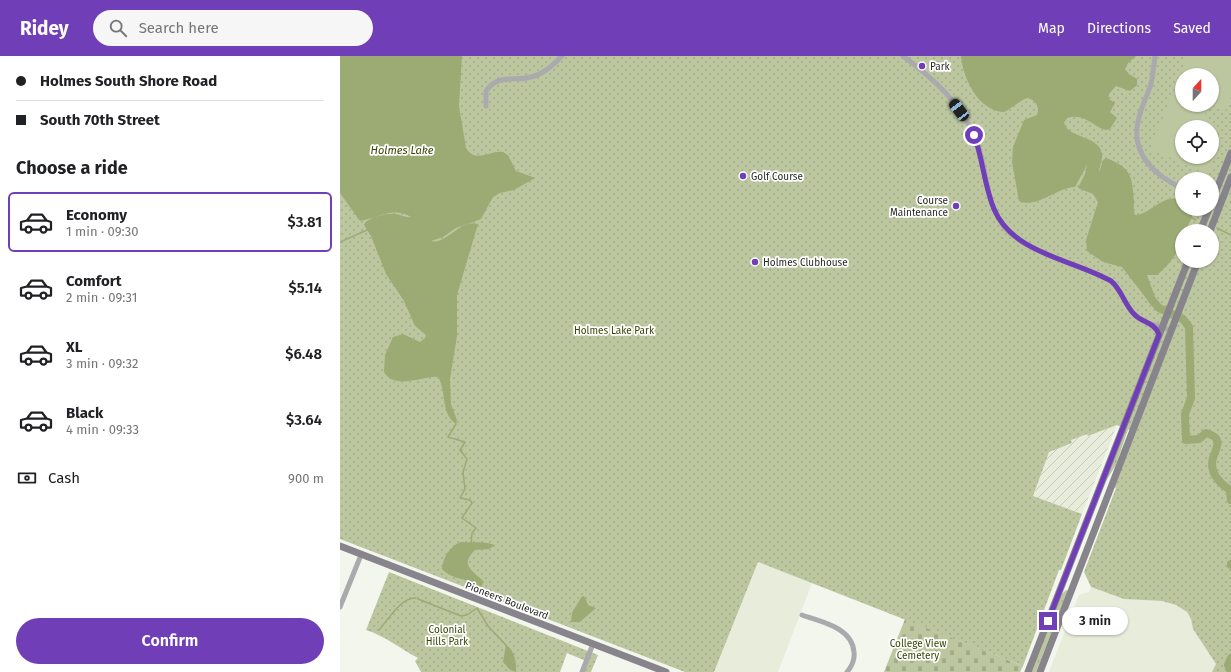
<!DOCTYPE html>
<html lang="en">
<head>
<meta charset="utf-8">
<style>
	body { margin:0; font-family:"Fira Sans",sans-serif; background:#f6f6f6; color:#202124; height:100vh; display:flex; flex-direction:column; font-size:15px; white-space:nowrap }
	* { box-sizing:border-box; margin:0 }
	p { font-size:13px; color:#757577 }
	.icon { flex:none; width:22px; height:22px; fill:none; stroke:currentColor; stroke-width:2; stroke-linecap:round; stroke-linejoin:round }
	.map { position:relative; flex:1; overflow:hidden }
	.sheet { display:flex; flex-direction:column; background:#fff; width:340px }
	.sheet>* { flex:none }
	.guide { display:grid; align-content:center; height:88px; padding:0 16px; background:#fff }
	.needle { width:26px; rotate:21deg }
	.buttons { position:absolute; left:835px; top:12px; display:grid; gap:8px }
	.buttons a { display:grid; place-items:center; width:44px; height:44px; border-radius:50%; background:#fff; box-shadow:0 1px 3px #0004; font-size:20px }
	.end { position:absolute; width:18px; height:18px; margin:-9px; border:5px solid #703fb7; background:#fff; box-shadow:0 0 0 2px #fff }
	.from { border-radius:50% }
	.bubble { position:absolute; height:28px; border-radius:14px; background:#fff; box-shadow:0 1px 3px #0004; font-size:13px; font-weight:600; line-height:28px; text-align:center }
	.car { position:absolute; width:12px; height:24px; margin:-12px -6px; border-radius:5px; box-shadow:0 0 3px 1px #0007; background:linear-gradient(#222 24%,#8ab4d8 0 40%,#222 0 76%,#8ab4d8 0 86%,#222 0) }
	.guide b { display:flex; align-items:center; gap:14px; height:38px; font-size:15px }
	.guide b+b { border-top:1px solid #e0e0e0 }
	.guide i { width:10px; height:10px; background:#202124 }
	ul { padding:0; list-style:none }
	li { display:flex; align-items:center; gap:12px; height:60px; margin:0 8px 6px; padding:0 8px; border:2px solid transparent; border-radius:6px }
	li div { flex:1 }
	li b { display:block; font-size:15px }
	li em { font-style:normal; font-weight:600 }
	li.selected { border-color:#703fb7 }
	li>.icon { width:36px; height:36px; stroke-width:1.5 }
	h2 { padding:0 16px; font-size:18px; line-height:48px }
	.pay { display:flex; align-items:center; gap:10px; height:44px; padding:0 16px; font-size:15px }
	.pay p { margin-inline-start:auto }
	.primary-button { display:flex; gap:8px; margin-top:auto; padding:8px 16px }
	.primary-button a { flex:1; height:46px; border-radius:24px; background:#703fb7; color:#fff; font-size:16px; font-weight:600; line-height:46px; text-align:center }
	header { display:flex; align-items:center; gap:24px; box-sizing:border-box; height:56px; padding:0 20px; background:#703fb7; color:#fff }
	header strong { font-size:19px }
	nav { display:flex; gap:22px; margin-inline-start:auto; font-size:14px }
	.search { width:280px; height:36px; background:#f6f6f6; display:flex; align-items:center; gap:10px; box-sizing:border-box; padding:0 14px; border-radius:22px; color:#757577; font-size:15px }
	main { display:flex; flex:1; min-height:0 }
	.map>svg:first-child { display:block }
	.built { fill:#e7ecdb }
	.industrial { fill:url(#industrial-furrows) }
	.grass { fill:url(#grass-tufts) }
	.cemetery { fill:url(#cemetery-stones) }
	.park { fill:url(#park-dots); fill-rule:evenodd }
	.garden { fill:#bcc7a0; fill-rule:evenodd }
	.water { fill:#9cab74 }
	.lines { fill:none; stroke-linecap:round; stroke-linejoin:round }
	.stream { stroke:#9cab74; stroke-width:1.5 }
	.river { stroke:#9cab74; stroke-width:8 }
	.street { stroke:#aaa9ad; stroke-width:5 }
	.secondary { stroke:#87858b; stroke-width:7 }
	.route { stroke:#703fb7; stroke-width:5 }
	.poi-dot { fill:#703fb7; stroke:#fff; stroke-width:1.5 }
	.labels { text-anchor:middle; stroke-width:3.5; stroke-linejoin:round; paint-order:stroke }
	.poi-label { font-size:10px; fill:#282925; stroke:#fff; text-anchor:start }
	.park-label { font-size:10px; fill:#384503; stroke:#fff }
	.street-label { font-size:10px; fill:#282925; stroke:#fff }
	.water-label { font-size:11px; font-style:italic; fill:#364300; stroke:#fff }
</style>
</head>
<body>
<header>
<strong>Ridey</strong>
<div class="search"><svg class="icon" aria-label="search" viewBox="0 0 24 24"><circle cx="10" cy="10" r="6"/><path d="M15 15l6 6"/></svg>Search here</div>
<nav><a>Map</a><a>Directions</a><a>Saved</a></nav>
</header>
<main>
<section class="sheet">
<div class="guide">
<b><i class="from"></i>Holmes South Shore Road</b>
<b><i></i>South 70th Street</b>
</div>
<h2>Choose a ride</h2>
<ul>
<li class="selected"><svg class="icon" aria-label="car" viewBox="0 0 24 24"><path d="M5 17H2v-5l4-1 3-4h7l3 4 3 1v5h-3M9 17h6M6 11h13"/><circle cx="7" cy="17" r="2"/><circle cx="17" cy="17" r="2"/></svg><div><b>Economy</b><p>1 min · 09:30</p></div><em>$3.81</em></li>
<li><svg class="icon" aria-label="car" viewBox="0 0 24 24"><path d="M5 17H2v-5l4-1 3-4h7l3 4 3 1v5h-3M9 17h6M6 11h13"/><circle cx="7" cy="17" r="2"/><circle cx="17" cy="17" r="2"/></svg><div><b>Comfort</b><p>2 min · 09:31</p></div><em>$5.14</em></li>
<li><svg class="icon" aria-label="car" viewBox="0 0 24 24"><path d="M5 17H2v-5l4-1 3-4h7l3 4 3 1v5h-3M9 17h6M6 11h13"/><circle cx="7" cy="17" r="2"/><circle cx="17" cy="17" r="2"/></svg><div><b>XL</b><p>3 min · 09:32</p></div><em>$6.48</em></li>
<li><svg class="icon" aria-label="car" viewBox="0 0 24 24"><path d="M5 17H2v-5l4-1 3-4h7l3 4 3 1v5h-3M9 17h6M6 11h13"/><circle cx="7" cy="17" r="2"/><circle cx="17" cy="17" r="2"/></svg><div><b>Black</b><p>4 min · 09:33</p></div><em>$3.64</em></li>
</ul>
<div class="pay"><svg class="icon" aria-label="cash" viewBox="0 0 24 24"><path d="M3 7h18v10H3z"/><circle cx="12" cy="12" r="2"/></svg>Cash<p>900 m</p></div>
<div class="primary-button"><a>Confirm</a></div>
</section>
<div class="map">
<svg width="891" height="616" viewBox="0 0 891 616">
	<defs>
		<pattern id="industrial-furrows" width="10" height="10" patternUnits="userSpaceOnUse"><rect width="10" height="10" fill="#e7ecdb"/><path d="M-1 1l2-2M0 10L10 0M9 11l2-2" fill="none" stroke="#c6cabc"/></pattern>
		<pattern id="grass-tufts" width="24" height="20" patternUnits="userSpaceOnUse"><rect width="24" height="20" fill="#bcc7a0"/><path d="M3 7l-1-3M5 7V3M7 7l1-3M15 17l-1-3M17 17v-4M19 17l1-3" fill="none" stroke="#a2ab8a"/></pattern>
		<pattern id="cemetery-stones" width="16" height="16" patternUnits="userSpaceOnUse"><rect width="16" height="16" fill="#bcc7a0"/><path d="M2 7V4a2 2 0 0 1 4 0v3zM10 15v-3a2 2 0 0 1 4 0v3z" fill="#a2ab8a"/></pattern>
		<pattern id="park-dots" width="8" height="8" patternUnits="userSpaceOnUse"><rect width="8" height="8" fill="#bcc7a0"/><path d="M2 2h.1M6 6h.1" fill="none" stroke="#a2ab8a" stroke-width="1.8" stroke-linecap="round"/></pattern>
	</defs>
	<rect width="100%" height="100%" fill="#f3f6ec"/>
	<!-- built -->
	<g class="built">
		<path d="M418,506L472,527L438,616H374Z"/>
		<path d="M751,531L784,543L822,545L836,549L847,556L851,563L853,573L876,608L872,616H709L739,539L749,536Z"/>
	</g>
	<!-- industrial -->
	<path class="industrial" d="M777,369L742,458L693,440L709,395L732,387L731,384L747,377L749,380Z"/>
	<!-- grass -->
	<g class="grass">
		<path d="M806,320L776,409L766,425Z"/>
		<path d="M726,534L728,535L696,616H691L721,539Z"/>
	</g>
	<!-- cemetery -->
	<path class="cemetery" d="M565,563L683,610L680,616H544Z"/>
	<!-- park -->
	<g class="park">
		<path d="M0,0H891V616H872L876,608L853,573L851,563L847,556L836,549L822,545L784,543L751,531L744,516L776,432L771,430L792,375L777,369L748,380L747,378L731,384L732,387L709,396L693,440L742,458L721,514H719L683,610L418,506L374,616H345L0,483ZM842,19H872V49H842ZM842,71H872V101H842ZM842,123H872V153H842ZM842,175H872V205H842Z"/>
		<path d="M49,516L258,599L251,616H242L246,605L227,597L220,616H81L75,605L78,602C61,593 45,580 26,574Z"/>
	</g>
	<!-- garden -->
	<g class="garden">
		<path d="M843,0H891V41L885,56L871,49L872,19H846Z"/>
		<path d="M834,34L842,37V49H859C879,71 878,92 868,118L812,94L811,91ZM842,71H872V101H842Z"/>
	</g>
	<!-- water -->
	<g class="water">
		<path d="M0,0H122L119,50L126,92C136,108 150,94 163,96L168,99L176,115L195,122L174,134L160,137L153,141L141,163L116,172L103,181L91,185C106,189 121,162 138,168L117,239V280L110,323L111,348L117,364L116,368C100,357 107,335 98,321C85,319 55,335 44,316L45,299L53,281L63,278L80,286L85,282L86,279L75,270L64,245L46,218L31,180L24,169C27,161 48,157 56,158C61,159 67,162 71,161C54,150 37,162 20,165L0,137Z"/>
		<path d="M621,0H796L788,7L785,13L789,18L797,23V29L790,35L776,30L769,38V43L775,47L770,56L777,62L770,73C759,78 747,55 727,62L724,67C729,83 759,79 762,98C763,104 759,111 759,117L763,104L766,102C792,112 792,120 794,146C794,150 793,154 795,159C812,158 821,138 842,143V153H852V162L845,175H842C842,193 831,207 817,219H807L819,252L812,250L782,211L763,206L747,195L746,184L758,146L753,138L738,132L745,118L747,109L735,131C717,131 698,153 679,145L672,106L673,91L684,64L697,59C700,51 696,45 688,42C681,43 672,53 664,56C638,55 623,22 621,0Z"/>
		<path d="M121,486C132,487 144,485 155,489L149,493L135,494C119,510 133,514 144,526L141,531C130,523 110,523 102,513C103,501 110,490 121,486Z"/>
		<path d="M242,540L245,541L248,549L256,552L240,566H231L232,557Z"/>
		<path d="M166,589C174,593 177,607 176,616L170,614L163,606Z"/>
	</g>
	<g class="lines">
		<!-- stream -->
		<g class="stream">
			<path d="M852,162L856,164"/>
			<path d="M877,172L891,179"/>
			<path d="M0,186L27,174"/>
			<path d="M116,368L108,381L125,386L120,394L127,403L123,416L125,433L120,442L130,444L132,447L122,462L136,472L132,477L131,488"/>
			<path d="M140,537L141,531"/>
			<path d="M78,543L121,560L127,559L137,552L148,570L166,589"/>
			<path d="M39,574C48,564 61,541 76,542"/>
		</g>
		<!-- river -->
		<g class="river">
			<path d="M812,244L819,252L843,263L849,271L851,342L845,358L846,384L859,383L866,377C888,383 872,395 872,408C872,420 881,428 890,434L891,444"/>
			<path d="M891,508V509"/>
			<path d="M891,616L888,609L891,602"/>
		</g>
		<!-- street -->
		<g class="street">
			<path d="M563,0C594,23 623,49 637,86C648,115 645,151 667,174C693,200 739,207 771,225C782,234 784,248 794,258C804,268 818,269 830,274"/>
			<path d="M815,0C814,10 813,21 810,31C806,42 800,54 798,66C791,98 815,120 842,132"/>
			<path d="M146,50V35C158,17 174,26 191,21C204,18 213,9 222,0"/>
			<path d="M0,551L21,499"/>
			<path d="M462,559C481,566 512,571 514,596C515,604 512,610 507,616"/>
			<path d="M242,616L253,588"/>
		</g>
		<!-- secondary -->
		<g class="secondary">
			<path d="M872,145L891,97"/>
			<path d="M860,175L869,153"/>
			<path d="M870,175L891,121"/>
			<path d="M0,490L326,616"/>
			<path d="M688,616L848,205"/>
			<path d="M700,616L858,205"/>
		</g>
	</g>
	<g class="lines">
		<!-- route -->
		<path class="route" d="M634,79C643,103 644,129 654,153C673,198 732,203 771,225C782,234 784,248 794,258C802,267 815,266 819,279L708,565"/>
	</g>
	<!-- markers -->
	<g class="poi-dot">
		<circle cx="582" cy="10" r="4"/>
		<circle cx="403" cy="120" r="4"/>
		<circle cx="616" cy="150" r="4"/>
		<circle cx="415" cy="206" r="4"/>
	</g>
	<g class="labels">
		<!-- poi labels -->
		<g class="poi-label">
			<text x="590" y="14">Park</text>
			<text x="411" y="124">Golf Course</text>
			<text x="608" y="148" text-anchor="end">Course<tspan x="608" dy="12">Maintenance</tspan></text>
			<text x="423" y="210">Holmes Clubhouse</text>
		</g>
		<!-- park labels -->
		<g class="park-label">
			<text x="274" y="278">Holmes Lake Park</text>
			<text x="107" y="577">Colonial<tspan x="107" dy="12">Hills Park</tspan></text>
			<text x="578" y="591">College View<tspan x="578" dy="12">Cemetery</tspan></text>
		</g>
		<!-- street labels -->
		<g class="street-label">
			<text transform="translate(167 544) rotate(21)" y="4">Pioneers Boulevard</text>
		</g>
		<!-- water labels -->
		<g class="water-label">
			<text x="62" y="98">Holmes Lake</text>
		</g>
	</g>
</svg>
<div class="buttons">
<a><svg class="needle" viewBox="-14 -14 28 28"><path d="M0-13l5 13h-10z" fill="#e53935"/><path d="M0 13l5-13h-10z" fill="#757577"/></svg></a>
<a><svg class="icon" aria-label="locate" viewBox="0 0 24 24"><circle cx="12" cy="12" r="6"/><path d="M12 2v4M12 18v4M2 12h4M18 12h4"/></svg></a>
<a>+</a>
<a>−</a>
</div>
<i class="end from" style="left:634px;top:79px"></i>
<i class="end" style="left:708px;top:565px"></i>
<div class="bubble" style="left:722px;top:551px;width:66px">3 min</div>
<i class="car" style="left:619px;top:54px;rotate:323deg"></i>
</div>
</main>
</body>
</html>
